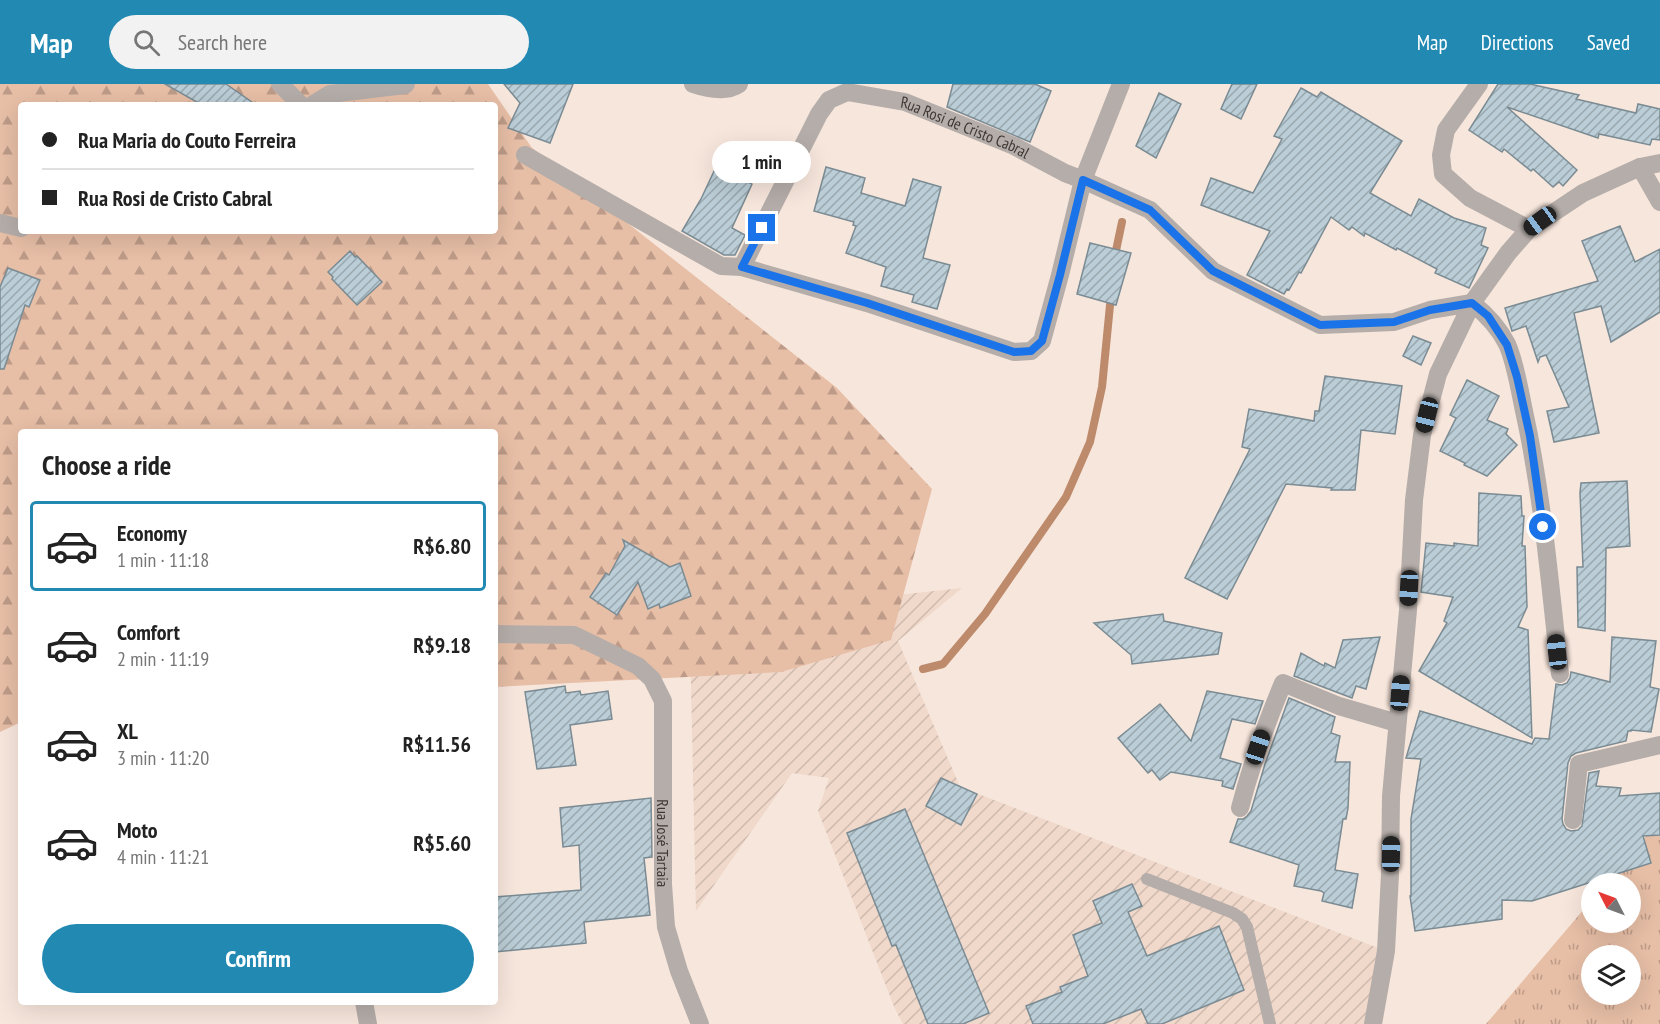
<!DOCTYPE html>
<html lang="en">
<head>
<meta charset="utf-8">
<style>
	body { margin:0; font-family:"PT Sans Narrow",sans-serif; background:#f2f2f2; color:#222; height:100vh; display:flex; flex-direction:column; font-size:22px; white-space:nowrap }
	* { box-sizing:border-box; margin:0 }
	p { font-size:20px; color:#767676 }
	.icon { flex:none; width:33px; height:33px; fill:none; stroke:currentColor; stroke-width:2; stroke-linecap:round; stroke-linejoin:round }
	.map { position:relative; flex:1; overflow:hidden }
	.panel { position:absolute; left:18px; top:345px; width:480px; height:576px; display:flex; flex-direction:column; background:#fff; border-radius:6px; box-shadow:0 6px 24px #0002 }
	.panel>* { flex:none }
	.guide { position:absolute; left:18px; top:18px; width:480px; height:132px; border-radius:6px; box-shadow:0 6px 24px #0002; display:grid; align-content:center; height:132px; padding:0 24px; background:#fff }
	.needle { width:39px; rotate:312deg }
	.controls { position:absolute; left:1581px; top:789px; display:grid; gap:12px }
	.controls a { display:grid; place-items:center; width:60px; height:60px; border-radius:50%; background:#fff; box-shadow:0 6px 24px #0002; font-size:30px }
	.end { position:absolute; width:27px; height:27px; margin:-14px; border:8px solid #1a73e8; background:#fff; box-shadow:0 0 0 3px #fff }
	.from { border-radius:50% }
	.bubble { position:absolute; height:42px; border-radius:21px; background:#fff; box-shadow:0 6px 24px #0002; font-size:20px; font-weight:800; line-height:42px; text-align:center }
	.car { position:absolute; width:18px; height:36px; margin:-18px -9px; border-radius:8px; box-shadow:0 0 4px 2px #0007; background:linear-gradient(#222 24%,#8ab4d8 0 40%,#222 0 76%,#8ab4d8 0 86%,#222 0) }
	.guide b { display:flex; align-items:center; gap:21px; height:57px; font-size:22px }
	.guide b+b { border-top:2px solid #e0e0e0 }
	.guide i { width:15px; height:15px; background:#222 }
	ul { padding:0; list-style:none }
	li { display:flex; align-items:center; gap:18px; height:90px; margin:0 12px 9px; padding:0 12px; border:3px solid transparent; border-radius:6px }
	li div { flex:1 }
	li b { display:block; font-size:22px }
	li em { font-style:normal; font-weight:800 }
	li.active { border-color:#2289b2 }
	li>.icon { width:54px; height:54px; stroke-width:1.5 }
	h2 { padding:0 24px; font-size:27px; line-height:72px }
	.button { display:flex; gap:12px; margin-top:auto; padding:12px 24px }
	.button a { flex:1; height:69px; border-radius:36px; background:#2289b2; color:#fff; font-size:24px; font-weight:800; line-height:69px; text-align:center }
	header { display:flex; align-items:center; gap:36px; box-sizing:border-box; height:84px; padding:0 30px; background:#2289b2; color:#fff }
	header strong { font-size:28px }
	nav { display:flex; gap:33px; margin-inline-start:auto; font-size:21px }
	.search { width:420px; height:54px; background:#f2f2f2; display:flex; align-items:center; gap:15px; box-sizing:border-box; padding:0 21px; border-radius:33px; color:#767676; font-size:22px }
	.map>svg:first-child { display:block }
	.industrial { fill:url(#industrial-furrows) }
	.grass { fill:url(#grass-tufts); fill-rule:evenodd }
	.forest { fill:url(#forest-firs); fill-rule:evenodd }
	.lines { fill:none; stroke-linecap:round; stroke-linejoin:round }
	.stream { stroke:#bd8a6b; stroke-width:8 }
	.building { fill:url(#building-hatch); stroke:#7a8b93; stroke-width:1.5 }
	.lane { stroke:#b5ada9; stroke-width:12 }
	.street { stroke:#b5ada9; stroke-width:18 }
	.route { stroke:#1a73e8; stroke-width:8 }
	.labels { text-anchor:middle; stroke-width:4.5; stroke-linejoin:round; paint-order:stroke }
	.street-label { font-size:16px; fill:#3e3834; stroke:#fff }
</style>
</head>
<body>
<header>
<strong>Map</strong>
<div class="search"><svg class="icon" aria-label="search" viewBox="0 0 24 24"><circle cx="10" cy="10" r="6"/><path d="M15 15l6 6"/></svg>Search here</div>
<nav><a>Map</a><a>Directions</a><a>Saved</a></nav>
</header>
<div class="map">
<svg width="1660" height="940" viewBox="0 0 1660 940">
	<defs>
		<pattern id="industrial-furrows" width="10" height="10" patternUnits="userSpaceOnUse" patternTransform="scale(1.5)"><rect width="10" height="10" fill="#f0d8ca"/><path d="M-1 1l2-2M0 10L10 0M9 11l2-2" fill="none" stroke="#cfbaae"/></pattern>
		<pattern id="grass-tufts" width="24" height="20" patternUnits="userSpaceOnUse" patternTransform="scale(1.5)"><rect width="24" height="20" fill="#e7bea6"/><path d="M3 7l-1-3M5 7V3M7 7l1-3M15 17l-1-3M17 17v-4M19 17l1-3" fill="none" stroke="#bd9b88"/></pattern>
		<pattern id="forest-firs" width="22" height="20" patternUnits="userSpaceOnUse" patternTransform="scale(1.5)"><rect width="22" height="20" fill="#e7bea6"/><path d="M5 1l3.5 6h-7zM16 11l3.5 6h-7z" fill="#bd9b88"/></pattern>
		<pattern id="building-hatch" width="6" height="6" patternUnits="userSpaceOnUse" patternTransform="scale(1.5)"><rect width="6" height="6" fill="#bbcdd6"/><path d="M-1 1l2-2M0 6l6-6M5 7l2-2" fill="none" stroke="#99a7ae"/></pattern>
	</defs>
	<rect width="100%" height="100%" fill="#f7e6dc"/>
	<!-- industrial -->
	<path class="industrial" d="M962,504L898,557L960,703L1386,867L1373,940H903L895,925L818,727L829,694L792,689L696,827L690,555L786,523Z"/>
	<!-- grass -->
	<path class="grass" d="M1660,736V940H1486L1591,817L1592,838H1630V800L1606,799ZM1592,872H1630V910H1592Z"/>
	<!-- forest -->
	<path class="forest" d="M0,0H488L532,64L837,304L932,405L891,556L781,588L495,603V348H21V638L0,648ZM21,21H495V147H21Z"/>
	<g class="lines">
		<!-- stream -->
		<g class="stream">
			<path d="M1114,176L1122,138"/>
			<path d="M923,585L943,580L985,530L1066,413L1090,358L1102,303L1111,211"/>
		</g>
	</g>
	<!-- building -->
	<g class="building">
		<path d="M165,0H226L256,21H202Z"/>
		<path d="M504,0H573L550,59L508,44L520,19Z"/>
		<path d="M953,0H1035L1051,7L1030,58L947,23Z"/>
		<path d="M1232,0H1257L1241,35L1221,25Z"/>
		<path d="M1498,0H1530L1579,11L1576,15L1636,29L1638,20L1660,25V56L1652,55L1650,61L1599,50L1598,54L1507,23L1577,86L1563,102L1559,98L1553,103L1533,85L1531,87L1504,65L1502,68L1469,46Z"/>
		<path d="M1301,4L1317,13L1321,8L1402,57L1370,109L1411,132L1419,115L1454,134L1486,144L1481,161L1488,164L1469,204L1435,189L1437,185L1397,164L1396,166L1365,149L1364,152L1352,143L1349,146L1331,133L1301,189L1299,188L1289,206L1287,205L1284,210L1247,191L1270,147L1201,121L1211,94L1253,109L1282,55L1274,52Z"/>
		<path d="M1159,9L1181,20L1156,74L1136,62Z"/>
		<path d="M716,83L752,100L732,144L745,151L735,171H724L682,147L701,115Z"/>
		<path d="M826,83L865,94L861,109L905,122L913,95L941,103L923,174L950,181L937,225L912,218L914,211L881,202L886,183L846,169L856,142L853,141L854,138L814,127Z"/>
		<path d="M1620,142L1635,178L1660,165V228L1611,258L1601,222L1574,229L1599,349L1554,358L1547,327L1569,323L1546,271L1540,273L1538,278L1526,242L1512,247L1505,224L1598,197L1582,157Z"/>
		<path d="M1090,159L1131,169L1116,221L1077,210Z"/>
		<path d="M350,167L355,173L357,172L382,198L357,221L332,195L333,193L328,188Z"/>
		<path d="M8,184L40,196L29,223L25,221L4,285H0V203Z"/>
		<path d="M1413,252L1431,259L1421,281L1403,272Z"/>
		<path d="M1325,292L1402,302L1395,350L1361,346L1355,406H1331L1332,404L1286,400L1227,515L1185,494L1250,365L1242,363L1249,325L1314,337L1315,327H1319Z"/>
		<path d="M1467,296L1499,312L1487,336L1508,345L1506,350L1517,361L1487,392L1464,381L1465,379L1440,367L1456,334L1450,331Z"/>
		<path d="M1627,397L1630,462L1606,464L1605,547L1578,543L1577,483H1583L1580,409L1581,399Z"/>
		<path d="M1479,409L1521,412L1522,432H1524L1522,462H1525L1527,523L1518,543L1528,546L1532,654L1419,587L1447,539L1444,537L1453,513L1421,508L1426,459L1454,462V459L1478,462Z"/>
		<path d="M623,456L670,483L680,479L691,512L660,524L659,520L648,525L638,498L617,531L590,513L606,489L609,491L625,462Z"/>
		<path d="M1163,530L1164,537L1222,549L1218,570L1132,580L1131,571L1094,539Z"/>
		<path d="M1380,553L1366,605L1356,602L1352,614L1294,592L1301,569L1324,582L1325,579L1335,584L1343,556Z"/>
		<path d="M1612,553L1656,557L1650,603L1659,605L1651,648L1631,646V647H1628L1626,657L1576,669L1571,672L1568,679L1562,735L1563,740L1566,745L1571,747L1578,746L1582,742L1589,689L1599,687L1596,702L1621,704L1619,712L1660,709V751L1643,752L1651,779L1532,817L1502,816V835L1415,847L1410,812H1411V735L1421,675L1406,674L1420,627L1532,660L1535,654L1549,655L1556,600L1562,601L1567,599L1570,594L1571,588L1610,598Z"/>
		<path d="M565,602L566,609L580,607L581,611L608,607L612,635L570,641L576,681L537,685L525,608Z"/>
		<path d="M1207,607L1263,617L1255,640L1232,635L1220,674L1241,680L1233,705L1222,702L1223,697L1171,688L1160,696L1152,686L1148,689L1118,654L1160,620L1191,657Z"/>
		<path d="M1289,614L1335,633L1331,649L1340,652L1335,678H1350L1348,724L1346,735H1343L1335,786L1358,790L1352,824L1322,817L1324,809L1321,807L1294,802L1299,781L1230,758L1238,735H1243L1247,732L1251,727L1265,680Z"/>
		<path d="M941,694L977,710L961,741L926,722Z"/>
		<path d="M651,714L652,773L644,774L650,831L584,838L586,859L495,868V813L581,806L579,761L563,763L560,724Z"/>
		<path d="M905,725L989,929L963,940H928L896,861L892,862L847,749Z"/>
		<path d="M1132,800L1142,822L1128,828L1147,872L1219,842L1244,906L1162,940H1148L1141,925L1103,940H1033L1026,922L1062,908L1060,903L1088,892L1073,851L1102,839L1093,817Z"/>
	</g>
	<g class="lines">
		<!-- lane -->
		<path class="lane" d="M1147,795L1233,829L1242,835L1247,843L1270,940"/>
		<!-- street -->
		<g class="street">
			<path d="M280,0L301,21"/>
			<path d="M693,0C708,5 726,9 739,0"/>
			<path d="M1479,0L1446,46L1441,71L1443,90L1470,114L1529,145"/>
			<path d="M312,21L330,10L405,1L406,0"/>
			<path d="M525,71L721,182L742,183L867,219L1014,268L1031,267L1042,257L1060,191L1083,96L1150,126L1213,187L1320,241L1394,238L1430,226L1472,219C1486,230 1499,244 1507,260C1515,277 1520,308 1524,327C1543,413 1550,502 1560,590"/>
			<path d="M1640,83L1660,118"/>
			<path d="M0,139L21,144"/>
			<path id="s1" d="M742,183L819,30L829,16L847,8L905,18L1014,62L1065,89L1083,96L1121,0"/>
			<path id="s2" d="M495,550L574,551L638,582L652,595L663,617V800L666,843L679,887L700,940"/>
			<path d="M1240,724C1251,681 1266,640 1283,599L1339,622L1397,639"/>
			<path d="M1573,736L1579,680L1660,661"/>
			<path d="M364,918L368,940"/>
			<path d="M1373,940L1386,867L1390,790L1391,712L1408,526L1414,416L1422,351L1438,290L1472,219L1508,169L1529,145L1583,109L1640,83L1660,79"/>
		</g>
	</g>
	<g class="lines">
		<!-- route -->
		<path class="route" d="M762,144L742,183L867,219L1014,268L1031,267L1042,257L1060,191L1083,96L1150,126L1213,187L1320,241L1394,238L1430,226L1472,219L1488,232L1507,261L1517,293L1530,352L1543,443"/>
	</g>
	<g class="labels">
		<!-- street labels -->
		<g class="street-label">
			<text dy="6" stroke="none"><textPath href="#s1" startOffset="332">Rua Rosi de Cristo Cabral</textPath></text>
			<text dy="6" stroke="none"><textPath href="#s2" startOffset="336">Rua José Tartaia</textPath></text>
		</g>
	</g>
</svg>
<div class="controls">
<a><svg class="needle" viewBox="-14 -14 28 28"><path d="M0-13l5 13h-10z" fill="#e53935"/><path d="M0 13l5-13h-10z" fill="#767676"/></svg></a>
<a><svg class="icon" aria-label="layers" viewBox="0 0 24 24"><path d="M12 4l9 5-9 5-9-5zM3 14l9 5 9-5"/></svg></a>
</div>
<i class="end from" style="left:1543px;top:443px"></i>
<i class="end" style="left:762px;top:144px"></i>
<div class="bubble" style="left:712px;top:57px;width:99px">1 min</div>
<i class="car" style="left:1540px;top:137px;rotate:234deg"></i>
<i class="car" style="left:1427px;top:331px;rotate:194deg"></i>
<i class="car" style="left:1409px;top:504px;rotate:183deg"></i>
<i class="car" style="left:1557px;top:568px;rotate:354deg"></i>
<i class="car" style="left:1400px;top:609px;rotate:5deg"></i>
<i class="car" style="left:1258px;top:663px;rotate:18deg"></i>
<i class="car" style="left:1391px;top:770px;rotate:1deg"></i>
<div class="guide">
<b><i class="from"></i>Rua Maria do Couto Ferreira</b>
<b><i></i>Rua Rosi de Cristo Cabral</b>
</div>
<section class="panel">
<h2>Choose a ride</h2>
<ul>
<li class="active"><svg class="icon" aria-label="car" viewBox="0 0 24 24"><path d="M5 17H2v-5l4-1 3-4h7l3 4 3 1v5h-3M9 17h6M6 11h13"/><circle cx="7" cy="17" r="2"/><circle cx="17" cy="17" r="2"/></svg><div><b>Economy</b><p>1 min · 11:18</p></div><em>R$6.80</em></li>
<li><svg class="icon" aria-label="car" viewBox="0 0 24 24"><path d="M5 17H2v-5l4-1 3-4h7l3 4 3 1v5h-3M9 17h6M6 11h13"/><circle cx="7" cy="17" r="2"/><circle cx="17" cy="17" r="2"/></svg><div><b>Comfort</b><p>2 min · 11:19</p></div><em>R$9.18</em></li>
<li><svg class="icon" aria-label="car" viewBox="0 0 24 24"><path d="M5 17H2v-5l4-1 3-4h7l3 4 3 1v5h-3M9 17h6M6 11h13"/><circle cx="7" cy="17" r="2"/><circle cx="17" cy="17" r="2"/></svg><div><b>XL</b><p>3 min · 11:20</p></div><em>R$11.56</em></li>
<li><svg class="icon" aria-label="car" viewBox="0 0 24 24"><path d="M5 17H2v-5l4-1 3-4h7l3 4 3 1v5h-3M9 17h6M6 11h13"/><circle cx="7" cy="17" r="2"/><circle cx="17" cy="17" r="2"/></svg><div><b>Moto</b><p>4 min · 11:21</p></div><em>R$5.60</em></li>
</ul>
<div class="button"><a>Confirm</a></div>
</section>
</div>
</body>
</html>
